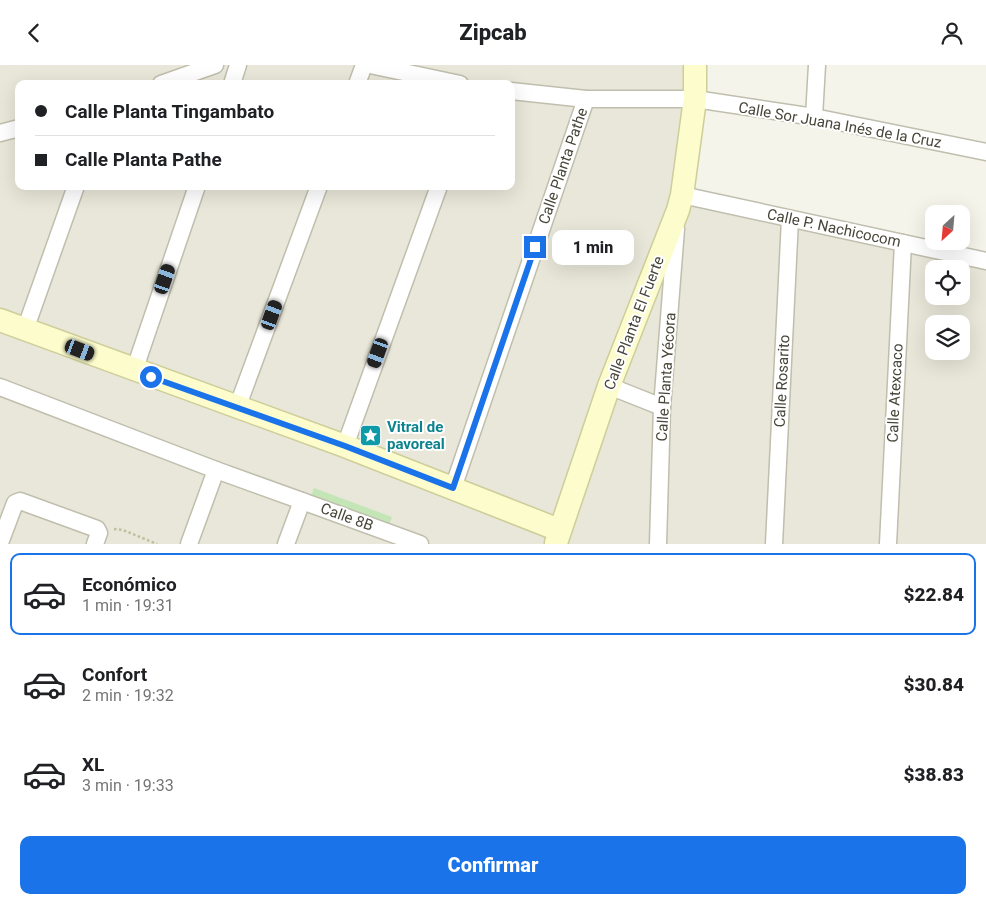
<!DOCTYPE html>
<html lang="es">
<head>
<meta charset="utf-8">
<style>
	body { margin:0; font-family:Roboto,sans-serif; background:#f6f6f6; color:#202124; height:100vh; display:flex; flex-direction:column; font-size:19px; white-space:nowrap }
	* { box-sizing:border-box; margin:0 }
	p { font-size:16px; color:#757577 }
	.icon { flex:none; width:28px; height:28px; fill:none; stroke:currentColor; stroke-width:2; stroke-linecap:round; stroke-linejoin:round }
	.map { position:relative; height:479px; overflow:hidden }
	.side { display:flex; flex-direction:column; background:#fff; flex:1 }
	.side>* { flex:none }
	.top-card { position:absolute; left:15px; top:15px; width:500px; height:110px; border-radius:10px; box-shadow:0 5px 20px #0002; display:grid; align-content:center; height:110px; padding:0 20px; background:#fff }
	.needle { width:32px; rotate:206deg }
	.controls { position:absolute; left:925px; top:140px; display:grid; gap:10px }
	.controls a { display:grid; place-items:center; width:45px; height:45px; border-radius:10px; background:#fff; box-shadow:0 5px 20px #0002; font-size:25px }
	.end { position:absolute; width:22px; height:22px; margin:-11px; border:6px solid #1a73e8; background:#fff; box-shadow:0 0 0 2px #fff }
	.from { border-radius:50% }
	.bubble { position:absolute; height:35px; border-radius:10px; background:#fff; box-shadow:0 5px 20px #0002; font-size:16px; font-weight:800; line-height:35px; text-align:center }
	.car { position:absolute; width:15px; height:30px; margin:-15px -8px; border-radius:6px; box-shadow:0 0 4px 1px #0007; background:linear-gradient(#222 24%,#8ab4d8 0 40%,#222 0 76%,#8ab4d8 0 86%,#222 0) }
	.top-card b { display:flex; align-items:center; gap:18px; height:48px; font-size:19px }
	.top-card b+b { border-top:1px solid #e0e0e0 }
	.top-card i { width:12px; height:12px; background:#202124 }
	ul { padding:9px 0 0; list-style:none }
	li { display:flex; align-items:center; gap:15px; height:82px; margin:0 10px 8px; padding:0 10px; border:2px solid transparent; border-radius:10px }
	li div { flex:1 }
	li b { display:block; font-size:19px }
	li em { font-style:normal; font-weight:800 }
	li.on { border-color:#1a73e8 }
	li>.icon { width:45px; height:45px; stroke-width:1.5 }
	.cta { display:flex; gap:10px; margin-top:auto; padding:10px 20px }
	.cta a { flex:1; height:58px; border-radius:10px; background:#1a73e8; color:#fff; font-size:20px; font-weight:800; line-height:58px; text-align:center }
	header { display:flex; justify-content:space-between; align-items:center; height:65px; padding:0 20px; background:#fff; font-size:22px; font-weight:800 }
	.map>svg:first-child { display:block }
	.residential { fill:#e8e7d9; fill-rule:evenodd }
	.green { fill:#c4e6b6 }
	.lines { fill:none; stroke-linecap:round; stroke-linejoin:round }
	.street-casing { stroke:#c0bead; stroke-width:19 }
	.secondary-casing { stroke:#cece9a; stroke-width:25 }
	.path { stroke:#c1bd9f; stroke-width:2.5; stroke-dasharray:2.5 2.5; stroke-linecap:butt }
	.street { stroke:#fff; stroke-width:16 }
	.secondary { stroke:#fcfccd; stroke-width:22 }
	.route { stroke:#1a73e8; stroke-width:6 }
	.labels { text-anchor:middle; stroke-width:4; stroke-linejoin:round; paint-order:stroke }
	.street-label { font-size:15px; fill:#484639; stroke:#fff }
	.culture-label { font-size:15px; font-weight:bold; fill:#0d838f; stroke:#fff; text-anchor:start }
</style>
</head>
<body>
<header><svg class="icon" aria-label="back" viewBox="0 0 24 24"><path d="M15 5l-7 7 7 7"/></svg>Zipcab<svg class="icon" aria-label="person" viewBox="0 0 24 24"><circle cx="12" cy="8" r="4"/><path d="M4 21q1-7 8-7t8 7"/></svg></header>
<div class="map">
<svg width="986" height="479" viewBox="0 0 986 479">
	<rect width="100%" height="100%" fill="#f4f4eb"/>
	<!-- residential -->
	<path class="residential" d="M0,0H697L680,127L986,187V479H0ZM19,19H511V121H19ZM934,204H961V231H934ZM934,259H961V286H934Z"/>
	<!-- green -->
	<path class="green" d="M314,423L392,452L384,474L306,445Z"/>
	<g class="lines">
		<defs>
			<g id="street">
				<path d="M370,0L460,19"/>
				<path d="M161,19L215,0"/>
				<path d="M232,19L238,0"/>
				<path d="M357,19L364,0"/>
				<path d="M511,26L586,34H695L814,52L986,87"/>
				<path d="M814,52L817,0"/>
				<path d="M0,68L19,63"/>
				<path d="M682,130L986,196"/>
				<path d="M25,265L76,121"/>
				<path d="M134,306L197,121"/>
				<path d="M609,321L662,342"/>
				<path d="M0,322L216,405L302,436L286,479"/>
				<path d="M237,343L319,121"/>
				<path d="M345,381L439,121"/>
				<path d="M453,423L586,34"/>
				<path d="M302,436L420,479"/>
				<path d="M0,478L15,438L20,436L97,464L99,468L95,479"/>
				<path d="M189,479L216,405"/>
				<path d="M658,479L662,342L676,164"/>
				<path d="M774,479L790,154"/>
				<path d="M888,479L903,178"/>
			</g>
			<g id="secondary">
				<path d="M0,255L345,381L559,465"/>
				<path d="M556,478L609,321L678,145L682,130L695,34V0"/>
			</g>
		</defs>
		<!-- street casing -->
		<use href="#street" class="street-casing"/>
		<!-- secondary casing -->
		<use href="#secondary" class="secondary-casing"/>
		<!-- path -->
		<path class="path" d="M114,464L123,465L157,479"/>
		<!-- street -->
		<use href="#street" class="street"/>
		<!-- secondary -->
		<use href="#secondary" class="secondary"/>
	</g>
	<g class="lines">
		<!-- route -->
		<path class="route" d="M151,312L345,381L453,423L535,182"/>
	</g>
	<!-- icons -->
	<defs>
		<symbol id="sight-square" viewBox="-11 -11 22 22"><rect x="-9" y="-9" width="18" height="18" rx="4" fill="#0f9aa8" stroke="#fff"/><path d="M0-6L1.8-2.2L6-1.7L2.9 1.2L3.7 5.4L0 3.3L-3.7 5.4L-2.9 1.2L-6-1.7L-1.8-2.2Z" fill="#fff"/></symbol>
	</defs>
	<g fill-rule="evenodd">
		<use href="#sight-square" x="358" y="358" width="25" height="25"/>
	</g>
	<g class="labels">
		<!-- street labels -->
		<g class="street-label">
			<text transform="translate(840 60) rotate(10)" y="5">Calle Sor Juana Inés de la Cruz</text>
			<text transform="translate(563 101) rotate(-71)" y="5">Calle Planta Pathe</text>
			<text transform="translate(834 163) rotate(12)" y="5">Calle P. Nachicocom</text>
			<text transform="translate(634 258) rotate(-69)" y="5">Calle Planta El Fuerte</text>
			<text transform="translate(666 312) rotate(-86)" y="5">Calle Planta Yécora</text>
			<text transform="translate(782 316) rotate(-87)" y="5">Calle Rosarito</text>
			<text transform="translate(895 328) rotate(-87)" y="5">Calle Atexcaco</text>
			<text transform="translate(347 452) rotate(20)" y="5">Calle 8B</text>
		</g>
		<!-- culture labels -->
		<g class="culture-label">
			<text x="387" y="367">Vitral de<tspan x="387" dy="17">pavoreal</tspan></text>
		</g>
	</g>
</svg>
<div class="controls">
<a><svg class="needle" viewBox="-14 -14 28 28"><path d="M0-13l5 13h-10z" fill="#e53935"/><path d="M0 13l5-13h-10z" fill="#757577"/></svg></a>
<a><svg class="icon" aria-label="locate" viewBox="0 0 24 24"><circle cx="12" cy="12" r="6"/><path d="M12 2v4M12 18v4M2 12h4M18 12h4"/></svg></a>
<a><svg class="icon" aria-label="layers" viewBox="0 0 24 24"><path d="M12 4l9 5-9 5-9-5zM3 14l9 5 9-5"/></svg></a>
</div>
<i class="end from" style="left:151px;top:312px"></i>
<i class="end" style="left:535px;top:182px"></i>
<div class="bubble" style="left:552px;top:165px;width:82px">1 min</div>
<i class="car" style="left:165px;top:214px;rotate:19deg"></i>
<i class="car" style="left:272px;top:250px;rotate:20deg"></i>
<i class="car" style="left:80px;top:285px;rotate:111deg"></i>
<i class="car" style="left:378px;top:288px;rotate:200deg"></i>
<div class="top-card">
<b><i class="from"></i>Calle Planta Tingambato</b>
<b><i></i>Calle Planta Pathe</b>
</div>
</div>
<section class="side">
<ul>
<li class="on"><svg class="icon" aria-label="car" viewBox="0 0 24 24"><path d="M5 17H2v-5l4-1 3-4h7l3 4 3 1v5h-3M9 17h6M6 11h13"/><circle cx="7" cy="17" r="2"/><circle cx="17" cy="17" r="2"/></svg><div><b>Económico</b><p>1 min · 19:31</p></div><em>$22.84</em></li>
<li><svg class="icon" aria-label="car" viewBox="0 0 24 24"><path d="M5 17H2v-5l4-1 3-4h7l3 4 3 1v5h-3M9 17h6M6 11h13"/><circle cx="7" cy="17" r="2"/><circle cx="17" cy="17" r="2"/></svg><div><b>Confort</b><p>2 min · 19:32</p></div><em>$30.84</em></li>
<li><svg class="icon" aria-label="car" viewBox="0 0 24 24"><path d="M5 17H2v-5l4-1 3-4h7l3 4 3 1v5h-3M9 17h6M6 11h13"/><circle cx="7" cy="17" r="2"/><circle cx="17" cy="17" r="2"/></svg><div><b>XL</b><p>3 min · 19:33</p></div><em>$38.83</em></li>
</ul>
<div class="cta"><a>Confirmar</a></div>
</section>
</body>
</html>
